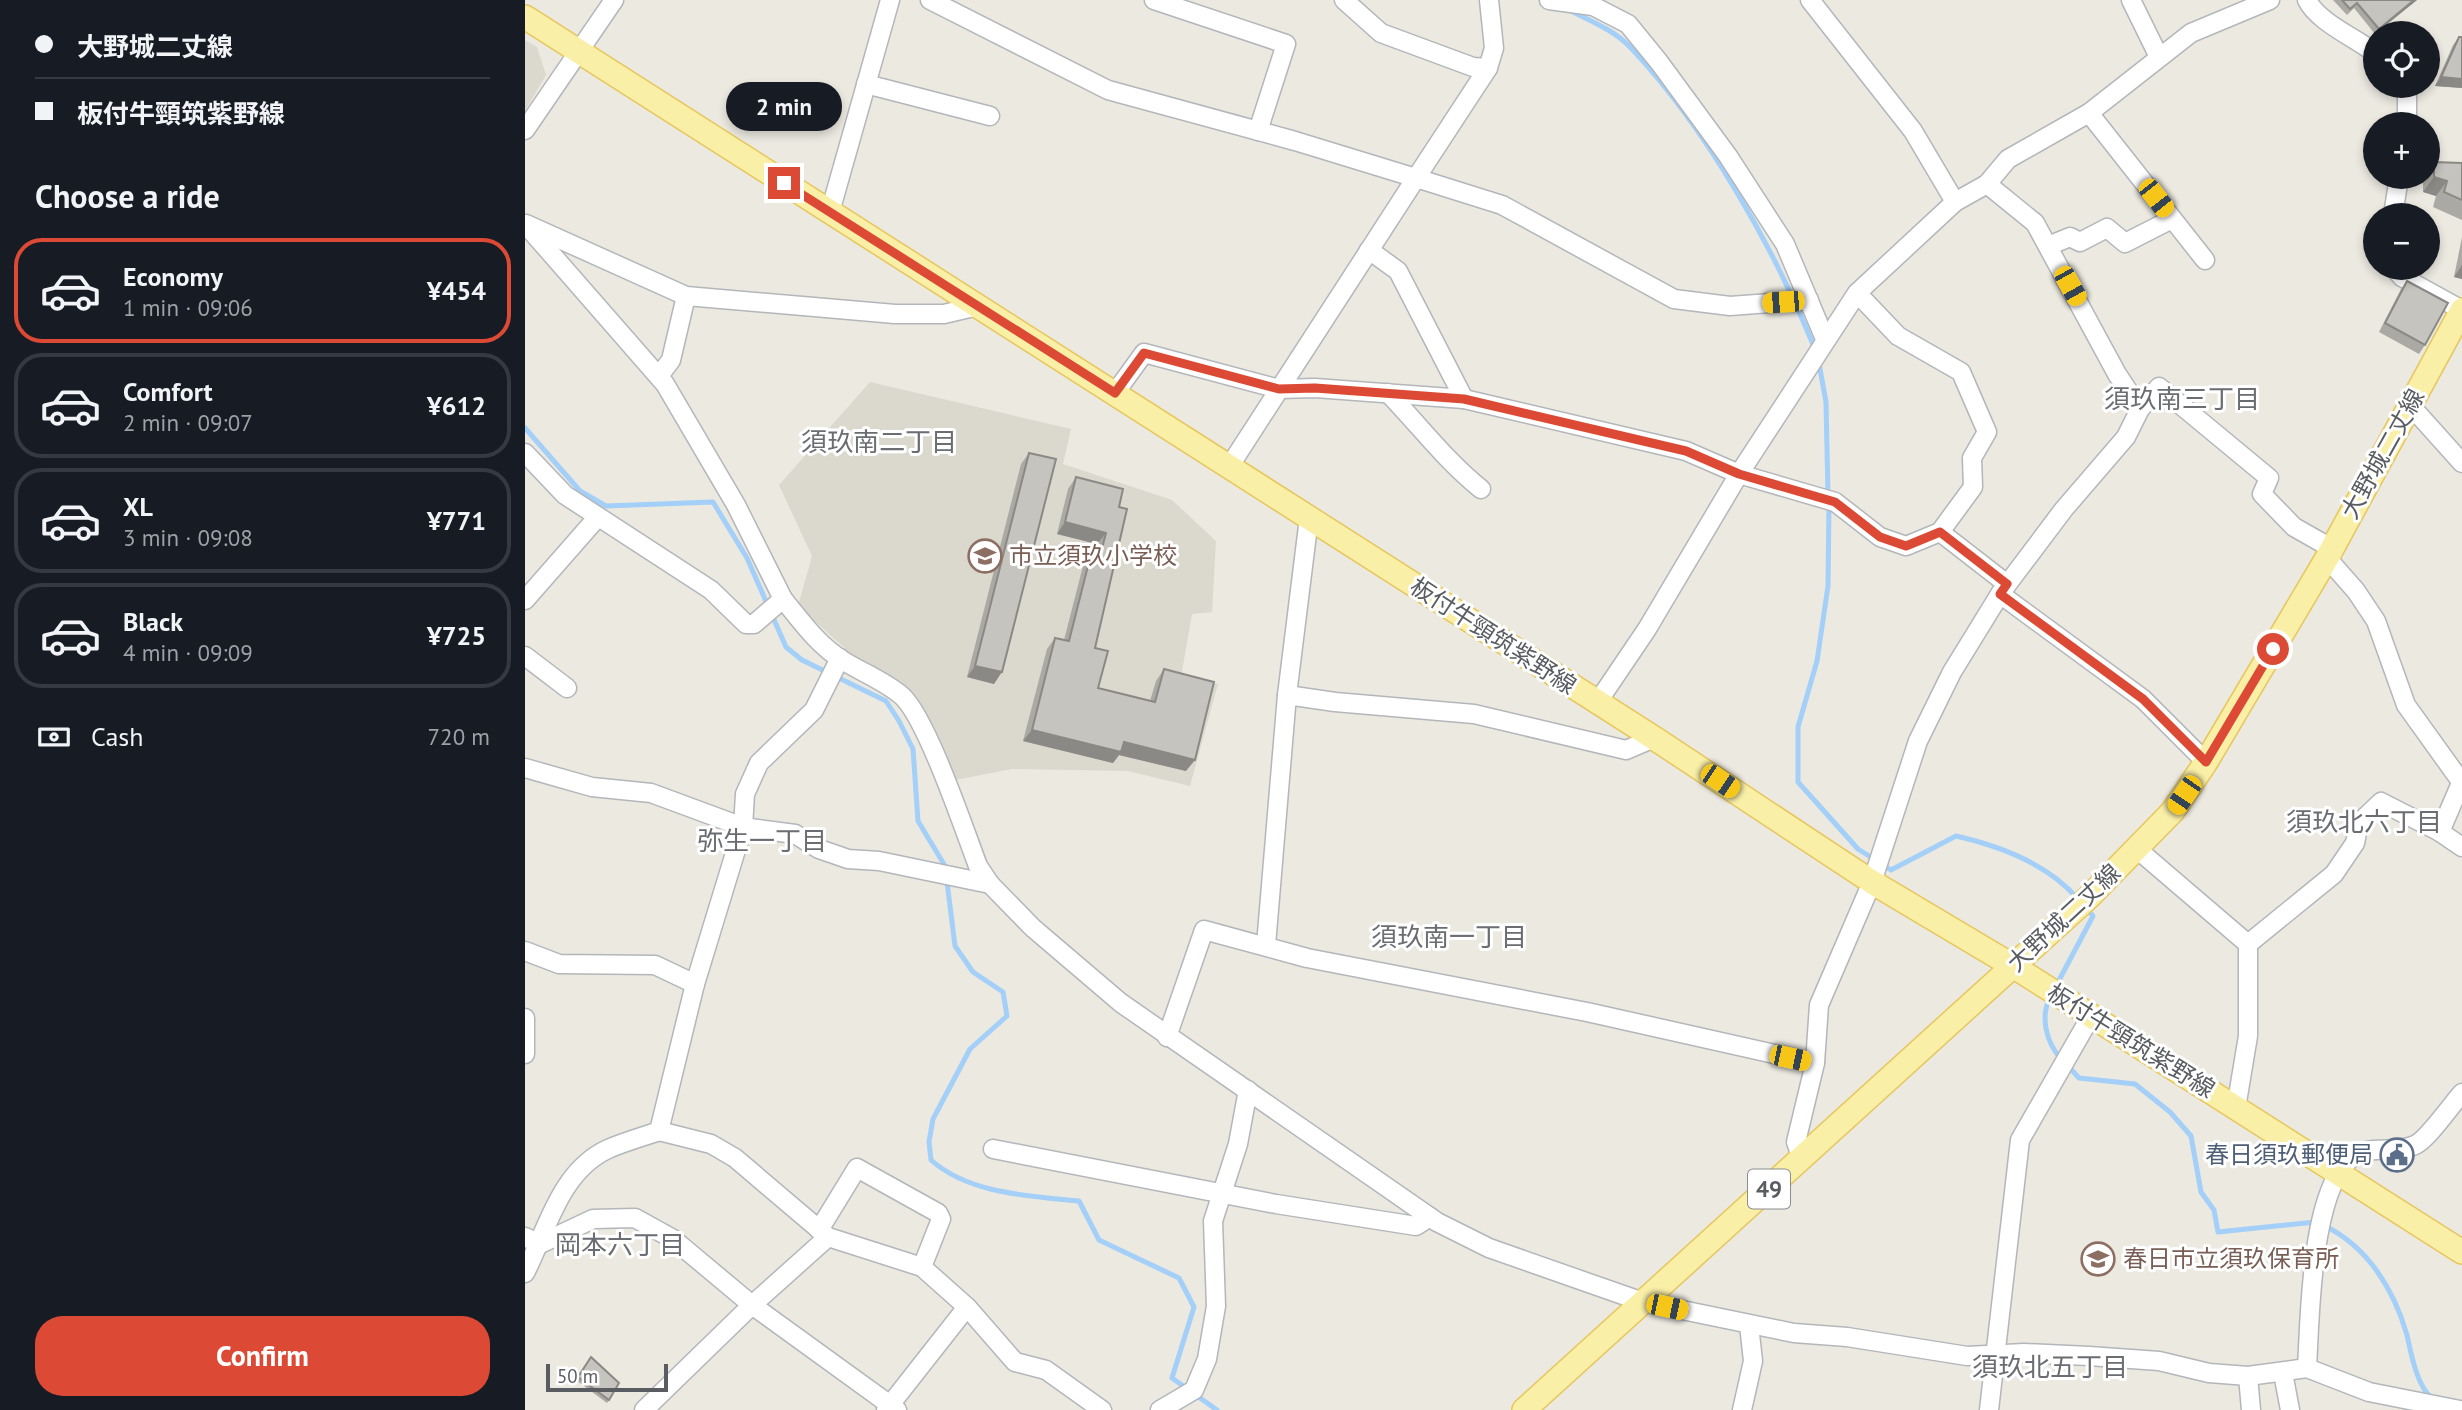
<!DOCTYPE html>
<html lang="en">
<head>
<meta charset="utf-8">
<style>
	body { margin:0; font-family:"PT Sans","Noto Sans JP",sans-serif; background:#20242c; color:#f1f3f6; height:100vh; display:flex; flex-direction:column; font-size:26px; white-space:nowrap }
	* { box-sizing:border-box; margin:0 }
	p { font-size:23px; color:#9ea1a6 }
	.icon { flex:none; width:38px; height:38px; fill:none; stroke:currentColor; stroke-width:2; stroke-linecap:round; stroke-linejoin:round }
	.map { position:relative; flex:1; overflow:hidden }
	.side { display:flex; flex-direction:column; background:#171b24; width:525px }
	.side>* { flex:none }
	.hud { display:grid; align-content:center; height:154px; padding:0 35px; background:#171b24 }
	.buttons { position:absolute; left:1838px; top:21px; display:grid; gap:14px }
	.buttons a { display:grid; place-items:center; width:77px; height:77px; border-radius:50%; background:#171b24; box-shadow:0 4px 10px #0003; font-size:35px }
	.scale { position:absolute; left:21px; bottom:18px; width:122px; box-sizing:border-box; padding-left:7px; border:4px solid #595c60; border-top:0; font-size:19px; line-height:24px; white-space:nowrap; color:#595c60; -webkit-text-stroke:5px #fff; paint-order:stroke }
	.end { position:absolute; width:32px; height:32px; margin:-16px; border:9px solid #dc4a35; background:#fff; box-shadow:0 0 0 4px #fff }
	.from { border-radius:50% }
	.bubble { position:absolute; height:49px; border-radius:24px; background:#171b24; box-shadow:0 4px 10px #0003; font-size:23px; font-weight:700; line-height:49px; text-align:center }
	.car { position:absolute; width:21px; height:42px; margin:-21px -10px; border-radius:9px; box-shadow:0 0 5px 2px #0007; background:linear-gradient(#f5c518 24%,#345 0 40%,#f5c518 0 76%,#345 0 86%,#f5c518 0) }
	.hud b { display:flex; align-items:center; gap:24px; height:66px; font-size:26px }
	.hud b+b { border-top:2px solid #363941 }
	.hud i { width:18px; height:18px; background:#f1f3f6 }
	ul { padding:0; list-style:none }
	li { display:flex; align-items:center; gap:21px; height:105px; margin:0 14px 10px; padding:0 21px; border:4px solid #363941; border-radius:28px }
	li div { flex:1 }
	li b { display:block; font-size:26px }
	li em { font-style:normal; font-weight:700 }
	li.active { border-color:#dc4a35 }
	li>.icon { width:63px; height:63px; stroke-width:1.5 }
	h2 { padding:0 35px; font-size:32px; line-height:84px }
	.pay { display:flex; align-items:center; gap:18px; height:77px; padding:0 35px; font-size:26px }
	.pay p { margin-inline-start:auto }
	.button { display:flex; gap:14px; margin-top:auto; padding:14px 35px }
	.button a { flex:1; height:80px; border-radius:28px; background:#dc4a35; color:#fff; font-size:28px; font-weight:700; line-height:80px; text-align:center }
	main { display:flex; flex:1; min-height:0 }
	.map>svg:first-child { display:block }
	.education { fill:#dbd8ce }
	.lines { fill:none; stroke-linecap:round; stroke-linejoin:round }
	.stream { stroke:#a3cff8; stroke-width:5 }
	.minor-casing { stroke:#b3b6ba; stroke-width:21 }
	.major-casing { stroke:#e7c65d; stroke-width:26 }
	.minor { stroke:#fff; stroke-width:18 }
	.major { stroke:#f9efa7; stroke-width:23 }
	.wall { fill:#aaa9a3 }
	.shaded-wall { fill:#8b8985 }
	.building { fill:#c6c4be; stroke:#8b8985; stroke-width:2 }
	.route { stroke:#dc4a35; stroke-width:9 }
	.labels { text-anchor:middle; stroke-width:6; stroke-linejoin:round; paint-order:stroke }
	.shield { fill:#fff; stroke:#8b8d90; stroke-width:2 }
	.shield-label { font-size:23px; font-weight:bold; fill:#595c60 }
	.street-label { font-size:24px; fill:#595c60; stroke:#fff }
	.education-label { font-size:24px; fill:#785e54; stroke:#fff; text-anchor:start }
	.service-label { font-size:24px; fill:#4e5e75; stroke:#fff; text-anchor:end }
	.neighbourhood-label { font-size:26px; fill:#6a6e72; stroke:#fff }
</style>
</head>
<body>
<main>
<section class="side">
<div class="hud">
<b><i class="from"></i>大野城二丈線</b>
<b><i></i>板付牛頸筑紫野線</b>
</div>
<h2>Choose a ride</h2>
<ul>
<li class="active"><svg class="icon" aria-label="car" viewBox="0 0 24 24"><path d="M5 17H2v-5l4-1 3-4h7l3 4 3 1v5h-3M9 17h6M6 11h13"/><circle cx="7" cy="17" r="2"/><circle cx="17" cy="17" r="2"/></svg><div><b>Economy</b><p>1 min · 09:06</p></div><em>¥454</em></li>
<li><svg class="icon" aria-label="car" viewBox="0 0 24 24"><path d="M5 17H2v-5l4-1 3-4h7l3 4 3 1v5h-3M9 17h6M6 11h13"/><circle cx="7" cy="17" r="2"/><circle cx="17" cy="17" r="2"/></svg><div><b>Comfort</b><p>2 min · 09:07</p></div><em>¥612</em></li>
<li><svg class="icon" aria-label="car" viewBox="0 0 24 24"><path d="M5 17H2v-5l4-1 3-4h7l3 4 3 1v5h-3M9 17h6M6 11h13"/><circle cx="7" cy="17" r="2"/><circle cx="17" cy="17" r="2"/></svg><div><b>XL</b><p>3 min · 09:08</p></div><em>¥771</em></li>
<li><svg class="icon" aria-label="car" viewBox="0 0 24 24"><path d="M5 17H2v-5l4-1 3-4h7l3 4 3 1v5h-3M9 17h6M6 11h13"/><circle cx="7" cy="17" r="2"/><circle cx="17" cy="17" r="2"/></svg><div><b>Black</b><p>4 min · 09:09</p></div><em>¥725</em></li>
</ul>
<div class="pay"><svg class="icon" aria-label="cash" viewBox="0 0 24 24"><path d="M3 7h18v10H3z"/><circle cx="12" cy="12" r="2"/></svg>Cash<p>720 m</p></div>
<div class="button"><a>Confirm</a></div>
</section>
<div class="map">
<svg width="1937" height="1410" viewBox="0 0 1937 1410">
	<rect width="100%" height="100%" fill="#ebe9e0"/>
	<!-- education -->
	<g class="education">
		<path d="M0,40L12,47L21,75L0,111Z"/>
		<path d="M345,382L546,429L538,464L647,500L691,541L687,612L667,614L656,677L693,684L665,786L603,771L487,769L430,780L393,699L334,661L273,606L287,556L254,485Z"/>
	</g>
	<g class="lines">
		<!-- stream -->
		<g class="stream">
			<path d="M1044,10C1066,21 1091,31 1107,49C1182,129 1249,248 1290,349"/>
			<path d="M1293,358L1301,402L1303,495"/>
			<path d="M0,428L55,491L81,506L188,502L222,558L261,647L277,660L361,701L374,721L388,749L393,821L420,866L430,946L448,972L478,992L482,1016L445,1049L408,1119L404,1142L406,1160C444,1194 505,1196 554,1201L574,1240L654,1278L669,1307L647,1378L692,1410"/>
			<path d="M1304,504L1303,586L1292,661L1273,727V782L1333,849L1366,870L1431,836C1475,846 1523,864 1553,899"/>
			<path d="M1531,986L1568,916L1562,909"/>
			<path d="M1525,997C1515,1017 1521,1042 1536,1059"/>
			<path d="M1543,1066L1554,1078L1610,1084L1645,1112L1666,1136L1676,1192L1689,1210L1693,1232L1791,1222"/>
			<path d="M1800,1226C1843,1247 1869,1290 1882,1335C1886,1353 1892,1387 1907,1398"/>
		</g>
		<defs>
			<g id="minor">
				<path d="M405,0L583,90L770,141L891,178L963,68L969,48L964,0"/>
				<path d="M629,0L761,44L733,131"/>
				<path d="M819,0L856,33L948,67L963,68"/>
				<path d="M1024,0L1068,6L1103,24L1134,62L1203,156L1260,244L1300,339"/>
				<path d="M1285,0L1388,131L1430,202"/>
				<path d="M1606,0L1634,57"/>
				<path d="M1782,0C1793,22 1829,37 1850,53"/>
				<path d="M341,84L465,116"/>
				<path d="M1877,86L1882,96V124"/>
				<path d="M1564,113L1680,260"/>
				<path d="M0,130L89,0"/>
				<path d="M1462,184L1510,223L1592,374L1615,409"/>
				<path d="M305,212L365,0"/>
				<path d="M1868,215L1874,177"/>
				<path d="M1,224L161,296L370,314H419L453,306"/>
				<path d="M2,226L140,384L211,505L258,599"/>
				<path d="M1523,246L1545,237L1555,242L1582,228L1600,243L1647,219"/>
				<path d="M844,250L873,271L939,399"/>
				<path d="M1869,268L1877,277L1937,310"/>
				<path d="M1332,293L1373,336L1436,372L1462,432L1447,458L1448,487L1415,532L1482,584"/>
				<path d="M134,376L146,360L161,296"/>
				<path d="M590,393L619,353L754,389L790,388L939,399L1161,451L1214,474L1310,502L1355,537L1381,546L1415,532"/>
				<path d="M863,393C894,425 921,461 956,489"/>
				<path d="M1885,405L1937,463"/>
				<path d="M0,453L40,495L186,590L221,624H229L258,599C276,621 292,644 317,660C336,672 360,681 377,696C402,719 439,829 453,866L465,884L508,928L596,1003L912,1222L964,1248L1118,1302L1269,1333L1322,1337L1442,1356L1499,1353L1564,1356L1634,1361L1684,1373L1723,1376L1782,1368L1844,1392L1935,1410"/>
				<path d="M704,467L891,178L977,205L1149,299L1205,306L1284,300"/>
				<path d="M1802,558L1831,591L1851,621L1881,705L1937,783"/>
				<path d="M1475,594L1618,699L1681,762"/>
				<path d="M0,600L71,519"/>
				<path d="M0,656L42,688"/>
				<path d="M762,695L784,518"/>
				<path d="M1072,703L1122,629L1214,474L1332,293L1430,202L1462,184L1483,159L1564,113L1666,33L1745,0"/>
				<path d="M0,768L67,787L126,793L218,827L270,834L294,849L323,859L354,861L465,884"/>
				<path d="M1915,832L1937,847"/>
				<path d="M1612,849L1723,944L1809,874L1830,843L1834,823L1856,802L1915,832L1936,783"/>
				<path d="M741,945L762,695L810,702L949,714L1101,750L1129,738"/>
				<path d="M0,951L34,964L130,965L170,984"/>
				<path d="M0,1018V1054"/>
				<path d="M642,1037L679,930L782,958L1062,1012L1290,1063L1294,1005L1347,882L1393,741L1427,672L1475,594L1539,509L1601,437L1615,409L1634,387L1744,478L1737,494L1769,527L1806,548"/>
				<path d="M1711,1108L1723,1036V944"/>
				<path d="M134,1131L186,1144L210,1158L303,1237L397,1267L442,1307L490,1362L521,1370L577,1410"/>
				<path d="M468,1149L751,1204L891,1226L905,1217"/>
				<path d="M1277,1159L1271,1142L1290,1063"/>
				<path d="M294,1230L332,1168L413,1213L416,1219L397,1267"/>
				<path d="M0,1237L15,1244L68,1219L110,1218L148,1239L227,1305L372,1410"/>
				<path d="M0,1273C22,1230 35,1171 83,1149C99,1142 117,1137 134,1131L170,984L218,827L220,794L234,763L289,710L315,658"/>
				<path d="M1782,1368C1785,1319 1785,1180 1832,1154C1848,1146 1873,1153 1890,1145C1903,1139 1926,1105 1937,1093"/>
				<path d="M1758,1373L1765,1410"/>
				<path d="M1723,1376L1726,1410"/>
				<path d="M119,1410L227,1305L303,1237"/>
				<path d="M361,1410L442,1307"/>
				<path d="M635,1410L669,1390L682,1359L691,1306L688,1221L713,1144L723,1090"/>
				<path d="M1217,1410L1228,1361L1224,1325"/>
				<path d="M1464,1410L1495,1140L1566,1016"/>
			</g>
			<g id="major">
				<path d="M0,17L1129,738L1347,882L1488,966L1937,1252"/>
				<path d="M999,1410L1564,897L1648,811L1681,762L1802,558L1937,310"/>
			</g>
		</defs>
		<!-- minor casing -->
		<use href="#minor" class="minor-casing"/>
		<!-- major casing -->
		<use href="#major" class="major-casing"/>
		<!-- minor -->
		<use href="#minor" class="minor"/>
		<!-- major -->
		<use href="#major" class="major"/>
	</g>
	<!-- wall -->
	<g class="wall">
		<path d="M1808,0H1892L1850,34L1829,8L1822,15Z"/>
		<path d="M1934,37H1937V88L1910,86L1928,45Z"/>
		<path d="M1909,162L1937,163V220L1908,207L1911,196L1898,192V178L1902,177V172Z"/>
		<path d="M1937,237V279L1929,277Z"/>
		<path d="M1882,281L1900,345L1894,354L1854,332L1876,289Z"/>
		<path d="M504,453L469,684L442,677L496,464Z"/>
		<path d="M551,477L594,507L570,648L573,688L625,701L631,681L639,669L661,771L594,755L588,763L498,741L522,649L530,638L539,640L558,566L566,554L570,555L572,544L532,534L543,489Z"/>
		<path d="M66,1357L94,1383L82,1403L51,1380Z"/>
	</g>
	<!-- shaded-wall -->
	<g class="shaded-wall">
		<path d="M1889,0H1892L1851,33L1854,29Z"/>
		<path d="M1916,77L1937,79V88L1910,86Z"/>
		<path d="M1909,177L1922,181L1911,196L1898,192Z"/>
		<path d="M1937,265V279L1929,277Z"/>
		<path d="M540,522L581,533L572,544L532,534Z"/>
		<path d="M450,666L477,672L469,684L442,677Z"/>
		<path d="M507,730L599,742L670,760L661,771L594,755L588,763L498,741Z"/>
	</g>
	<!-- building -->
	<g class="building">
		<path d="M1817,0H1889L1854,29L1832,3L1825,9Z"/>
		<path d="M1934,37H1937V79L1916,77Z"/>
		<path d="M1909,162L1937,163V200L1919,192L1922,181L1909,177Z"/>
		<path d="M1882,281L1923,303L1900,345L1860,323Z"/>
		<path d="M504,453L531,459L477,672L450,666Z"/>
		<path d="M551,477L598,489L594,507L602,509L570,648L583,651L573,688L630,702L639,669L689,682L670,760L599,742L596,752L507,730L530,638L544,641L566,554L575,556L581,533L540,522Z"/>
		<path d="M66,1357L94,1383L84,1400L53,1377Z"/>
	</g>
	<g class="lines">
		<!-- route -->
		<path class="route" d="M259,183L590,393L619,353L754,389L790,388L939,399L1161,451L1214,474L1310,502L1355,537L1381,546L1415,532L1482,584L1475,594L1618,699L1681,762L1748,649"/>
	</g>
	<!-- icons -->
	<defs>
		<symbol id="school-ring" viewBox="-11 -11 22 22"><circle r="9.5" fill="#fff" stroke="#8d6e63" stroke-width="1.5"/><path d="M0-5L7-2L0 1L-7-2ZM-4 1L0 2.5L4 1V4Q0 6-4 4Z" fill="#8d6e63"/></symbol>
		<symbol id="civic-ring" viewBox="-11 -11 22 22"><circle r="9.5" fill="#fff" stroke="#5c6f8a" stroke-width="1.5"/><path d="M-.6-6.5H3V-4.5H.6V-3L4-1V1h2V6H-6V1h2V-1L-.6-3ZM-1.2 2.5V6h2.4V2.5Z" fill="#5c6f8a"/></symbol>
	</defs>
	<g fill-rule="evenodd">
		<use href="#school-ring" x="441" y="537" width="38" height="38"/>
		<use href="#civic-ring" x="1853" y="1136" width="38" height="38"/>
		<use href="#school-ring" x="1554" y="1240" width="38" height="38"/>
	</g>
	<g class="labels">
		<!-- shield labels -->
		<rect class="shield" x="1223" y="1169.5" width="42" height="39" rx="5"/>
		<g class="shield-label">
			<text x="1244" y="1197">49</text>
		</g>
		<!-- street labels -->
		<g class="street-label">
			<text transform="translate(1858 454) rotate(-61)" y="8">大野城二丈線</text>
			<text transform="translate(968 636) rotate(33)" y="8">板付牛頸筑紫野線</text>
			<text transform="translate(1539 918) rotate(-43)" y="8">大野城二丈線</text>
			<text transform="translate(1606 1041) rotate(32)" y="8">板付牛頸筑紫野線</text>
		</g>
		<!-- education labels -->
		<g class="education-label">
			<text x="484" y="564">市立須玖小学校</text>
			<text x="1598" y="1267">春日市立須玖保育所</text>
		</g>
		<!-- service labels -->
		<g class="service-label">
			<text x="1848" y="1163">春日須玖郵便局</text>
		</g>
		<!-- neighbourhood labels -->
		<g class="neighbourhood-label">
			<text x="1657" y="408">須玖南三丁目</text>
			<text x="354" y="451">須玖南二丁目</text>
			<text x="1839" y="831">須玖北六丁目</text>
			<text x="237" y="850">弥生一丁目</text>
			<text x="924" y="946">須玖南一丁目</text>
			<text x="95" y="1254">岡本六丁目</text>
			<text x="1525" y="1376">須玖北五丁目</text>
		</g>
	</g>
</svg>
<div class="buttons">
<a><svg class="icon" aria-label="locate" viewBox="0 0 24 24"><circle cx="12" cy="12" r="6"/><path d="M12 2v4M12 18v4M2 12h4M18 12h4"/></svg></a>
<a>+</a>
<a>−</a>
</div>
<div class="scale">50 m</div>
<i class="end from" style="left:1748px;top:649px"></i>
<i class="end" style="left:259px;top:183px"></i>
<div class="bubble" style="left:201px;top:82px;width:116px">2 min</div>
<i class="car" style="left:1631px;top:198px;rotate:142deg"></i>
<i class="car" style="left:1545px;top:286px;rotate:151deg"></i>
<i class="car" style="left:1258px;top:302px;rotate:266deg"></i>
<i class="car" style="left:1195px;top:781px;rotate:124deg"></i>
<i class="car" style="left:1659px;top:795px;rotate:214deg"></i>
<i class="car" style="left:1265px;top:1058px;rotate:102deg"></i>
<i class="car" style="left:1142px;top:1307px;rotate:102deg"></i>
</div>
</main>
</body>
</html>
